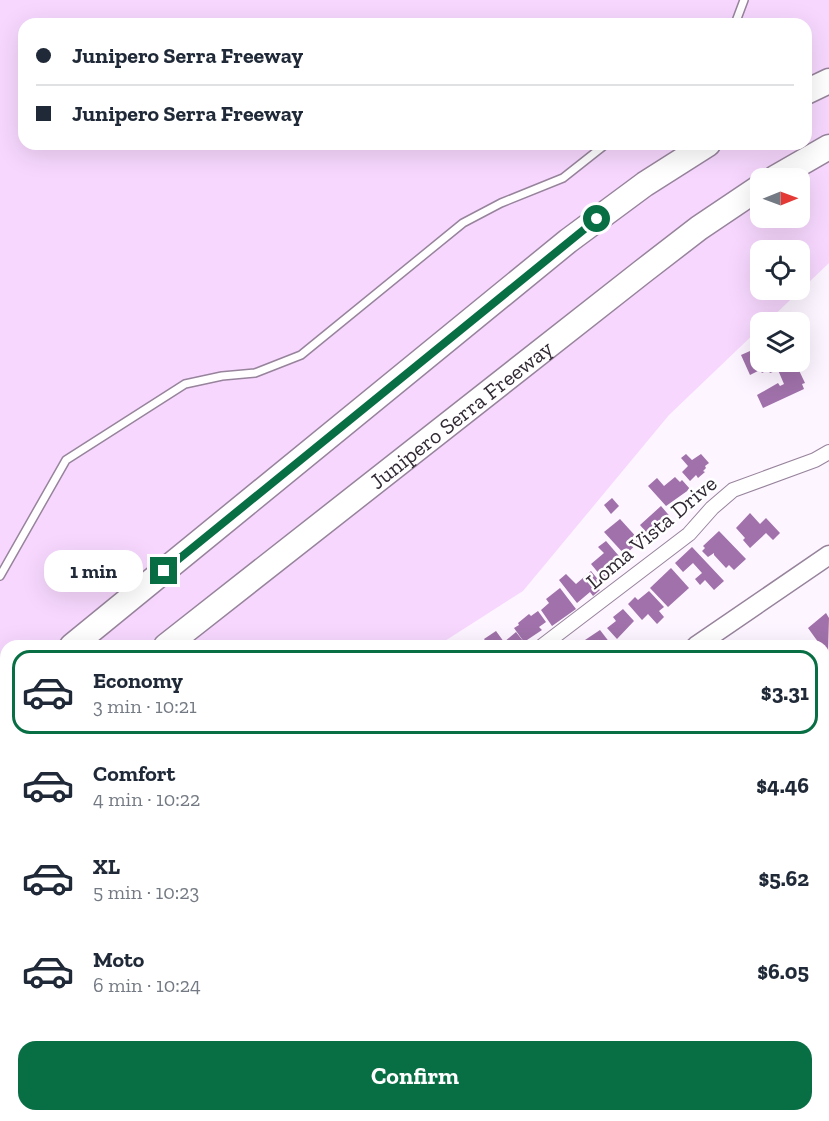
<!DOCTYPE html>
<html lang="en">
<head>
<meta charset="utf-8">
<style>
	body { margin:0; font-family:"Zilla Slab",serif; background:#f6f6f7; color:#1f2937; height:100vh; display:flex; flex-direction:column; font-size:22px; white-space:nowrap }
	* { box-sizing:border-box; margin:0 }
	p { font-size:20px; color:#747a83 }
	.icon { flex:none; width:33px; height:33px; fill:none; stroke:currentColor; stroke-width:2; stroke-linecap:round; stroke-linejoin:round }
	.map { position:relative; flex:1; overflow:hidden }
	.drawer { position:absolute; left:0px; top:640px; width:830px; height:482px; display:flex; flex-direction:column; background:#fff; border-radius:18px 18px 0 0; box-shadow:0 6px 24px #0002 }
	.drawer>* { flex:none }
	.guide { position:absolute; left:18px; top:18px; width:794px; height:132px; border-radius:18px; box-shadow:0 6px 24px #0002; display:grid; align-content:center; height:132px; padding:0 18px; background:#fff }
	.needle { width:39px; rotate:89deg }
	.buttons { position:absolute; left:750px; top:168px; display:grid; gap:12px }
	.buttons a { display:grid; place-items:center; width:60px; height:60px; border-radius:12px; background:#fff; box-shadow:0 6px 24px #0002; font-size:30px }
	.end { position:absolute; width:27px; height:27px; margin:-14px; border:8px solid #086e44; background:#fff; box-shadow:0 0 0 3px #fff }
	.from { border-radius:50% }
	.bubble { position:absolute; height:42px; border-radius:18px; background:#fff; box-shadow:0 6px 24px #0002; font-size:20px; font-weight:700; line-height:42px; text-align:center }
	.guide b { display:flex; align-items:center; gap:21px; height:57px; font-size:22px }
	.guide b+b { border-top:2px solid #e0e1e3 }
	.guide i { width:15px; height:15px; background:#1f2937 }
	ul { padding:10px 0 0; list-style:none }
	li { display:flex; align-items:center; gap:18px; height:84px; margin:0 12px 9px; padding:0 6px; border:3px solid transparent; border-radius:18px }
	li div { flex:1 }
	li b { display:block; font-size:22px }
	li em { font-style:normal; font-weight:700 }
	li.on { border-color:#086e44 }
	li>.icon { width:54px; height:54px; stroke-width:1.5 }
	.cta { display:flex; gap:12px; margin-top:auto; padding:12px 18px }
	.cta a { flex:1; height:69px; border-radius:18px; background:#086e44; color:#fff; font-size:24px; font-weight:700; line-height:69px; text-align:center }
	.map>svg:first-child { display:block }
	.green { fill:#f7d7fe; fill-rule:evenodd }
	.building { fill:#a071aa }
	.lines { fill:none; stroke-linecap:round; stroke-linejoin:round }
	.service-casing { stroke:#97849c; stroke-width:10 }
	.minor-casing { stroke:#97849c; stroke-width:16 }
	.secondary-casing { stroke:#97849c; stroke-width:21 }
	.motorway-casing { stroke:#97849c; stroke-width:27 }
	.service { stroke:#fff; stroke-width:7 }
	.minor { stroke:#fff; stroke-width:14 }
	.secondary { stroke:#fff; stroke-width:18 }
	.motorway { stroke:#fff; stroke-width:24 }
	.route { stroke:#086e44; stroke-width:8 }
	.labels { text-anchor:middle; stroke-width:5; stroke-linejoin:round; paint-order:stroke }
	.street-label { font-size:22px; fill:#312933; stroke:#fff }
</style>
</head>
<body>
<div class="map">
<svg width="829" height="1121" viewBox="0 0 829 1121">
	<rect width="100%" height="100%" fill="#fdf5ff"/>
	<!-- green -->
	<path class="green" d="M0,0H829V263L767,322H760V328L669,415L523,591L437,646H6V924L0,930ZM24,24H806V144H24ZM760,178H800V218H760ZM760,250H800V290H760Z"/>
	<!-- building -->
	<g class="building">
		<path d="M759,347L760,362H795L805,383L802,384L804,389L763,408L757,395L778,383L780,386L784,384L778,370L770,373L768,370L762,373L760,370L750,375L741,355Z"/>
		<path d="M686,454L692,460L701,454L709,463L705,466L706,468L703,471L705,472L698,478L696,475L690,481L682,472L688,466L681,458Z"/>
		<path d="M675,477L680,482L682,480L690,489L666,506L648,486L657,478L664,486Z"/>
		<path d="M612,498L619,506L611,514L604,505Z"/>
		<path d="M661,506L673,520L667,525L665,522L656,530L658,533L652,539L640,525Z"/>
		<path d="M750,513L760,524L766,518L780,533L773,540L766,533L750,548L743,540L745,538L736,528Z"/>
		<path d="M620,519L640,541L625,555L604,532Z"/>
		<path d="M719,531L746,559L734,570L729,565L726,568L714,555V553L708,557L702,551L705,548L703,546Z"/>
		<path d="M606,541L625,563L618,569L615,565L609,570L613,574L605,581L591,564L604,553L598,547Z"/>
		<path d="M692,547L724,581L714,590L705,580L700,585L695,579L702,573L693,563L683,572L675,563Z"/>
		<path d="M671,568L689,588L668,607L650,588Z"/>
		<path d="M591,571L600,582L595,586L600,590L593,596L590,592L577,603L559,580L566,574L576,584Z"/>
		<path d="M560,588L576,609L552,626L541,610L549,603L546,599Z"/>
		<path d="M649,591L664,607L659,611L664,617L657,624L648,614L642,620L628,604L635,597L638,600Z"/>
		<path d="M623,609L634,621L617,639L607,628L616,621L613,617Z"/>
		<path d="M538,611L546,622L539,627L542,630L524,642L514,628L519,625L518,623L529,614L531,616Z"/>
		<path d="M826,613L829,618L828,652L825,651L824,646H821L808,628Z"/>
		<path d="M600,630L610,643L607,646H581L579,644Z"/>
		<path d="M496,631L504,642L516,632L523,641L518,646H489L484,639Z"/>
		<path d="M824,939L829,942V962L824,960Z"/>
		<path d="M3,947L6,950V972L0,978V950Z"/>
		<path d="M3,1051L6,1054V1075L0,1081V1053Z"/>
		<path d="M824,1064L829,1069V1084L824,1090Z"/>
		<path d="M266,1116H290L288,1121H267L264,1118Z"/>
		<rect x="393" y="1116" width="25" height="5"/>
		<path d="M702,1116H723L727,1121H706Z"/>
	</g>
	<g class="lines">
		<defs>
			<g id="service">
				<path d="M735,24L744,0"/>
				<path d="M0,576L66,460L185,384L222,376L255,373L301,355L463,223L501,203L563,178L606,144"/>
			</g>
			<g id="minor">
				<path d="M542,646L689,534L712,508L733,490L815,460L829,452"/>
				<path d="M824,682L829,678"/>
				<path d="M824,872L829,868"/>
				<path d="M824,923L829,926"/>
				<path d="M824,1002L829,997"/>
				<path d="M0,1015L6,1009"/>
				<path d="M232,1116L237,1121"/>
				<path d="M449,1116V1121"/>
				<path d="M533,1116L535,1121"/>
				<path d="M820,1121L829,1117"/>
			</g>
			<g id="secondary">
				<path d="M696,646L829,555"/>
				<path d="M780,1116L793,1121"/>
				<path d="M47,1121L53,1116"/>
			</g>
			<g id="motorway">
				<path d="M806,92L829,81"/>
				<path d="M775,178L829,147"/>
				<path d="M72,646L568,241L645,184L708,144"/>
				<path id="s1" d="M166,646L642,272L699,228L760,187"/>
				<path d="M0,705L6,700"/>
				<path d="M0,777L6,772"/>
			</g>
		</defs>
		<!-- service casing -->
		<use href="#service" class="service-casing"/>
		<!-- minor casing -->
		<use href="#minor" class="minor-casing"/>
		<!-- secondary casing -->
		<use href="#secondary" class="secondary-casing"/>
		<!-- motorway casing -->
		<use href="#motorway" class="motorway-casing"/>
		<!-- service -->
		<use href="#service" class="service"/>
		<!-- minor -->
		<use href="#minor" class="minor"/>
		<!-- secondary -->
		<use href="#secondary" class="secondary"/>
		<!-- motorway -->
		<use href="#motorway" class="motorway"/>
	</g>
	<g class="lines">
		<!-- route -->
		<path class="route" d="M164,571L597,219"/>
	</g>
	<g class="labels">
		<!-- street labels -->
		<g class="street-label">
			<text dy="8" stroke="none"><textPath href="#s1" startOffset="375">Junipero Serra Freeway</textPath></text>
			<text transform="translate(651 532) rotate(-40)" y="8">Loma Vista Drive</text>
		</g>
	</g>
</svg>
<div class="buttons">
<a><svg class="needle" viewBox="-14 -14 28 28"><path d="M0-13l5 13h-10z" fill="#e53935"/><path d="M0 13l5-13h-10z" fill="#747a83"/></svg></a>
<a><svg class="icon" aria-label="locate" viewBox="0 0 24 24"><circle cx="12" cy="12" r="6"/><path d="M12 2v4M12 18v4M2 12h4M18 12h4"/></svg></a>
<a><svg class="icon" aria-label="layers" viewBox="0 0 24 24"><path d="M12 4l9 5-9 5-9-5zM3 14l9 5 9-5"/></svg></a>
</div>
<i class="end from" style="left:597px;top:219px"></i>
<i class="end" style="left:164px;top:571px"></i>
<div class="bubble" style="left:44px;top:550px;width:99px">1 min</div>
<div class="guide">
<b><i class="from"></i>Junipero Serra Freeway</b>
<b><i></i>Junipero Serra Freeway</b>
</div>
<section class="drawer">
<ul>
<li class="on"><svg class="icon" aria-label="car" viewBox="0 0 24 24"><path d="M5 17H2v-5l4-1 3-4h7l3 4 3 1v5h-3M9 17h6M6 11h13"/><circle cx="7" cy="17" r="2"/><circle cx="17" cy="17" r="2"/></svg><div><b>Economy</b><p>3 min · 10:21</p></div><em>$3.31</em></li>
<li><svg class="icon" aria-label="car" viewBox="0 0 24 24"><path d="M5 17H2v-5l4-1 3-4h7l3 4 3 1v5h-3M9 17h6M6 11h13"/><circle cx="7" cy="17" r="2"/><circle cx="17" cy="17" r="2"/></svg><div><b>Comfort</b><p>4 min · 10:22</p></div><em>$4.46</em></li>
<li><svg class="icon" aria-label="car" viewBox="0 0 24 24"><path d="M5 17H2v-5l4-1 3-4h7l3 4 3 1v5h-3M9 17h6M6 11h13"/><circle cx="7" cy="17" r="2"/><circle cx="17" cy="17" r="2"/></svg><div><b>XL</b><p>5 min · 10:23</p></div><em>$5.62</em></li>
<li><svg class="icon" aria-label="car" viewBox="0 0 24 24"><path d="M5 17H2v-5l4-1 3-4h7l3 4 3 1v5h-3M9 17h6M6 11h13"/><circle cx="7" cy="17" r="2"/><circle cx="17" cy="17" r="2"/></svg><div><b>Moto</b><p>6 min · 10:24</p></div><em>$6.05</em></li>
</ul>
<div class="cta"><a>Confirm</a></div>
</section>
</div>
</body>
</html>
